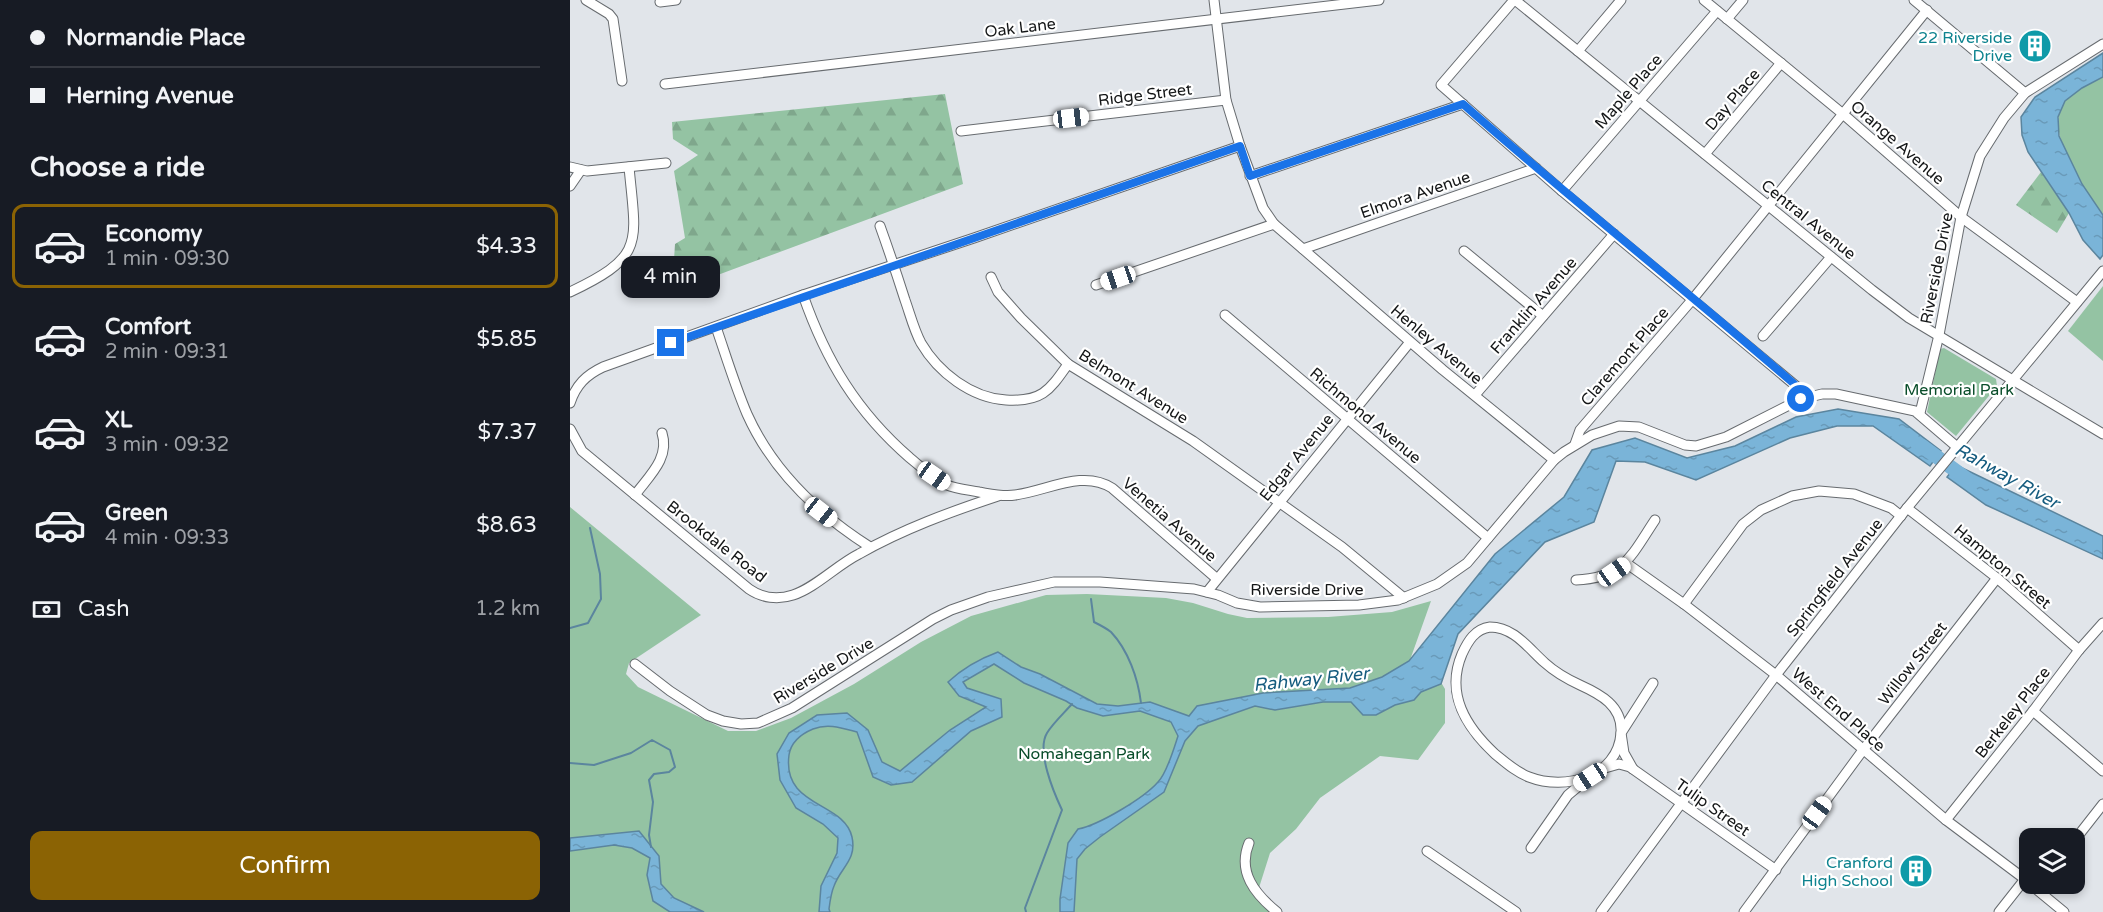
<!DOCTYPE html>
<html lang="en">
<head>
<meta charset="utf-8">
<style>
	body { margin:0; font-family:"Varela Round",sans-serif; background:#242831; color:#f1f3f6; height:100vh; display:flex; flex-direction:column; font-size:22px; white-space:nowrap }
	* { box-sizing:border-box; margin:0 }
	p { font-size:20px; color:#9ea1a6 }
	.icon { flex:none; width:33px; height:33px; fill:none; stroke:currentColor; stroke-width:2; stroke-linecap:round; stroke-linejoin:round }
	.map { position:relative; flex:1; overflow:hidden }
	.details { display:flex; flex-direction:column; background:#171b24; width:570px }
	.details>* { flex:none }
	.top-card { display:grid; align-content:center; height:132px; padding:0 30px; background:#171b24 }
	.tools { position:absolute; left:1449px; top:828px; display:grid; gap:12px }
	.tools a { display:grid; place-items:center; width:66px; height:66px; border-radius:12px; background:#171b24; box-shadow:0 3px 9px #0003; font-size:30px }
	.end { position:absolute; width:27px; height:27px; margin:-14px; border:8px solid #1a73e8; background:#fff; box-shadow:0 0 0 3px #fff }
	.from { border-radius:50% }
	.bubble { position:absolute; height:42px; border-radius:12px; background:#171b24; box-shadow:0 3px 9px #0003; font-size:20px; font-weight:600; line-height:42px; text-align:center }
	.car { position:absolute; width:18px; height:36px; margin:-18px -9px; border-radius:8px; box-shadow:0 0 4px 2px #0007; background:linear-gradient(#fff 24%,#345 0 40%,#fff 0 76%,#345 0 86%,#fff 0) }
	.top-card b { display:flex; align-items:center; gap:21px; height:57px; font-size:22px }
	.top-card b+b { border-top:2px solid #363941 }
	.top-card i { width:15px; height:15px; background:#f1f3f6 }
	ul { padding:0; list-style:none }
	li { display:flex; align-items:center; gap:18px; height:84px; margin:0 12px 9px; padding:0 18px; border:3px solid transparent; border-radius:12px }
	li div { flex:1 }
	li b { display:block; font-size:22px }
	li em { font-style:normal; font-weight:600 }
	li.selected { border-color:#8b6304 }
	li>.icon { width:54px; height:54px; stroke-width:1.5 }
	h2 { padding:0 30px; font-size:27px; line-height:72px }
	.pay { display:flex; align-items:center; gap:15px; height:66px; padding:0 30px; font-size:22px }
	.pay p { margin-inline-start:auto }
	.button { display:flex; gap:12px; margin-top:auto; padding:12px 30px }
	.button a { flex:1; height:69px; border-radius:12px; background:#8b6304; color:#fff; font-size:24px; font-weight:600; line-height:69px; text-align:center }
	main { display:flex; flex:1; min-height:0 }
	.map>svg:first-child { display:block }
	.forest { fill:url(#forest-firs) }
	.green { fill:#94c3a3 }
	.water { fill:url(#water-ripples); stroke:#5b859e; stroke-width:1.5 }
	.lines { fill:none; stroke-linecap:round; stroke-linejoin:round }
	.stream { stroke:#5b859e; stroke-width:2 }
	.river { stroke:#7ab4d8; stroke-width:14 }
	.minor-casing { stroke:#676b6f; stroke-width:11 }
	.minor { stroke:#fff; stroke-width:9 }
	.route { stroke:#1a73e8; stroke-width:8 }
	.labels { text-anchor:middle; stroke-width:4.5; stroke-linejoin:round; paint-order:stroke }
	.street-label { font-size:16px; fill:#141617; stroke:#fff }
	.culture-label { font-size:16px; fill:#0d838f; stroke:#fff; text-anchor:end }
	.park-label { font-size:16px; fill:#094d2a; stroke:#fff }
	.water-label { font-size:18px; font-style:italic; fill:#165c7f; stroke:#fff }
</style>
</head>
<body>
<main>
<section class="details">
<div class="top-card">
<b><i class="from"></i>Normandie Place</b>
<b><i></i>Herning Avenue</b>
</div>
<h2>Choose a ride</h2>
<ul>
<li class="selected"><svg class="icon" aria-label="car" viewBox="0 0 24 24"><path d="M5 17H2v-5l4-1 3-4h7l3 4 3 1v5h-3M9 17h6M6 11h13"/><circle cx="7" cy="17" r="2"/><circle cx="17" cy="17" r="2"/></svg><div><b>Economy</b><p>1 min · 09:30</p></div><em>$4.33</em></li>
<li><svg class="icon" aria-label="car" viewBox="0 0 24 24"><path d="M5 17H2v-5l4-1 3-4h7l3 4 3 1v5h-3M9 17h6M6 11h13"/><circle cx="7" cy="17" r="2"/><circle cx="17" cy="17" r="2"/></svg><div><b>Comfort</b><p>2 min · 09:31</p></div><em>$5.85</em></li>
<li><svg class="icon" aria-label="car" viewBox="0 0 24 24"><path d="M5 17H2v-5l4-1 3-4h7l3 4 3 1v5h-3M9 17h6M6 11h13"/><circle cx="7" cy="17" r="2"/><circle cx="17" cy="17" r="2"/></svg><div><b>XL</b><p>3 min · 09:32</p></div><em>$7.37</em></li>
<li><svg class="icon" aria-label="car" viewBox="0 0 24 24"><path d="M5 17H2v-5l4-1 3-4h7l3 4 3 1v5h-3M9 17h6M6 11h13"/><circle cx="7" cy="17" r="2"/><circle cx="17" cy="17" r="2"/></svg><div><b>Green</b><p>4 min · 09:33</p></div><em>$8.63</em></li>
</ul>
<div class="pay"><svg class="icon" aria-label="cash" viewBox="0 0 24 24"><path d="M3 7h18v10H3z"/><circle cx="12" cy="12" r="2"/></svg>Cash<p>1.2 km</p></div>
<div class="button"><a>Confirm</a></div>
</section>
<div class="map">
<svg width="1533" height="912" viewBox="0 0 1533 912">
	<defs>
		<pattern id="forest-firs" width="22" height="20" patternUnits="userSpaceOnUse" patternTransform="scale(1.5)"><rect width="22" height="20" fill="#94c3a3"/><path d="M5 1l3.5 6h-7zM16 11l3.5 6h-7z" fill="#7fa78c"/></pattern>
		<pattern id="water-ripples" width="26" height="14" patternUnits="userSpaceOnUse" patternTransform="scale(1.5)"><rect width="26" height="14" fill="#7ab4d8"/><path d="M2 4q2-2 4 0t4 0M15 11q2-2 4 0t4 0" fill="none" stroke="#699ab9"/></pattern>
	</defs>
	<rect width="100%" height="100%" fill="#e1e5ea"/>
	<!-- forest -->
	<g class="forest">
		<path d="M375,94L393,184L102,292L105,244L115,238L104,171L128,155L103,139L102,122Z"/>
		<path d="M1471,172L1499,213L1487,233L1446,205Z"/>
	</g>
	<!-- green -->
	<g class="green">
		<path d="M1533,77V215C1515,189 1473,133 1494,102C1503,90 1521,83 1533,77Z"/>
		<path d="M1533,286V361L1498,331Z"/>
		<path d="M1374,348L1426,379L1427,386L1386,436L1357,412L1370,349Z"/>
		<path d="M0,507L131,615L59,663L56,674L68,687L158,731H186L221,718L284,684L351,642L401,616L476,595L517,594L596,598L623,603L658,614L677,618L758,617L822,612L861,601L840,660L872,684L875,689V723L848,760L810,756L750,798L726,829L700,853L687,894L707,912H0Z"/>
	</g>
	<!-- water -->
	<g class="water">
		<path d="M1533,53V77L1512,88L1495,101L1488,117L1489,136L1512,184L1533,215V255L1530,259L1513,240L1499,213L1458,152L1452,135L1451,117L1465,97Z"/>
		<path d="M1268,409L1329,419L1371,451L1360,466L1303,426H1267L1220,438L1126,480L1075,462L1046,461L1024,522L975,542L888,634L871,684L851,692L844,700L825,705L806,715H793L781,702H753L705,710L685,706L628,726L615,741L594,792L530,837L515,849L507,859L504,912H490V899L498,843L508,829C529,825 574,798 588,782C597,773 604,748 608,736L601,722L570,711L533,716L507,708L496,701L454,683L424,664L393,682L397,688L431,699L432,717L401,731L342,782L321,785L303,777L287,732C272,728 258,723 243,729C231,734 221,742 219,755C212,808 274,801 282,837C287,860 271,867 264,886C261,893 260,901 259,909L260,912H249L251,886L267,853L268,838L253,824L226,808L210,780L207,754L219,733L247,715L277,713L298,730L312,762L330,771L380,730L416,707L389,696L378,682C393,668 409,659 428,652L451,667L470,674L527,704L548,706L580,702L619,716L627,706L693,693L780,688L812,677L839,661L925,554L994,497L1022,450L1065,438L1117,458L1165,446L1226,417Z"/>
		<path d="M1386,465L1533,536V559L1416,505L1377,477Z"/>
		<path d="M69,831L89,856L91,884L104,898L134,912H100L83,901L77,875L80,858L62,848L44,845L0,851V838Z"/>
	</g>
	<g class="lines">
		<!-- stream -->
		<g class="stream">
			<path d="M521,599L524,622C530,625 536,628 541,632C558,650 568,678 571,703"/>
			<path d="M0,628L18,623L31,599L30,574L20,528"/>
			<path d="M0,763L24,765L61,753L82,740L100,750L105,767L99,772L84,774L79,780L83,802L79,835L81,847"/>
			<path d="M456,912L455,908L492,810C484,793 466,751 477,733C483,723 494,713 502,704"/>
		</g>
		<!-- river -->
		<path class="river" d="M1352,446L1397,479"/>
		<defs>
			<g id="minor">
				<path d="M16,0L39,14L43,19L52,81"/>
				<path d="M644,0L656,100L670,146L693,208L704,224L873,370L984,460"/>
				<path d="M944,0L871,85L992,191L1238,396"/>
				<path d="M945,0L1302,290L1339,318L1533,434"/>
				<path d="M1134,0L1273,114L1391,217L1507,302"/>
				<path d="M1344,0L1455,93"/>
				<path d="M90,2L106,0"/>
				<path d="M1157,19L1173,0"/>
				<path d="M1008,51L1051,0"/>
				<path d="M95,84L809,0"/>
				<path d="M391,131L656,100"/>
				<path d="M1135,154L1211,63"/>
				<path d="M0,167L17,171L96,163"/>
				<path d="M680,176L893,104"/>
				<path d="M0,186L11,170"/>
				<path d="M992,191L1147,11"/>
				<path d="M310,226C319,251 327,275 335,300C340,314 344,330 351,343C368,372 401,398 436,400C472,402 479,391 498,364"/>
				<path d="M733,249L966,168"/>
				<path d="M894,251L973,316"/>
				<path d="M421,277L428,292L451,318L498,364L623,441L772,547L834,598"/>
				<path d="M526,285L704,224"/>
				<path d="M0,292C76,256 66,243 59,167"/>
				<path d="M233,295C256,361 287,412 340,458C351,467 364,479 377,485C386,489 399,490 409,492C421,494 433,497 445,495C477,491 513,469 542,488L646,578"/>
				<path d="M655,315L918,538"/>
				<path d="M146,327C156,356 165,386 177,414C203,472 248,514 300,547"/>
				<path d="M1193,336L1261,257"/>
				<path d="M905,395L1044,234"/>
				<path d="M0,403C6,385 16,375 33,367L233,295L404,238L670,146"/>
				<path d="M1350,413L1369,335L1391,217L1410,156L1434,118L1455,93L1533,44"/>
				<path d="M0,429L12,451L179,589C192,598 208,600 223,595C245,588 267,565 289,554C333,529 380,512 428,496"/>
				<path d="M1005,444L1010,430L1122,300L1357,10"/>
				<path d="M65,495C79,476 100,458 92,433"/>
				<path d="M1337,508L1427,578L1509,650"/>
				<path d="M1056,563L1114,604L1206,675L1376,820L1460,883"/>
				<path d="M1006,580C1054,578 1061,556 1085,520"/>
				<path d="M637,592L840,342"/>
				<path d="M1114,604L1173,524L1191,510L1222,496L1249,491L1284,494L1321,508L1331,516"/>
				<path d="M920,627C944,627 958,648 975,663C986,673 997,679 1010,685C1030,694 1053,706 1051,733C1048,777 995,791 959,777C946,772 936,763 925,754C896,727 875,694 892,654C898,641 905,629 920,627Z"/>
				<path d="M65,664L100,691L137,715L153,721L171,724L188,723L222,708L363,619L381,610L418,597L484,582H530L624,589L648,595L667,603L690,607L789,605L828,600L867,584L897,563L984,460L994,452L1022,435L1049,426L1069,427L1115,445L1126,446L1156,437L1231,399L1252,394H1266L1345,411L1387,447"/>
				<path d="M1463,711L1533,771"/>
				<path d="M1035,768L1049,764L1060,767L1206,870"/>
				<path d="M1063,769L1054,753L1051,733L1083,683"/>
				<path d="M1376,820L1463,711L1509,650L1533,623"/>
				<path d="M1504,841L1533,804"/>
				<path d="M679,843C667,872 685,894 707,912"/>
				<path d="M961,848L998,795L1016,780"/>
				<path d="M857,851L946,912"/>
				<path d="M1460,884L1494,912"/>
				<path d="M1031,912L1206,675L1337,508L1533,271"/>
				<path d="M1174,912L1293,750L1427,578"/>
				<path d="M1429,912L1455,879"/>
			</g>
		</defs>
		<!-- minor casing -->
		<use href="#minor" class="minor-casing"/>
		<!-- minor -->
		<use href="#minor" class="minor"/>
	</g>
	<g class="lines">
		<!-- route -->
		<path class="route" d="M101,343C290,276 480,211 670,146L680,176L893,104C1006,204 1125,297 1238,396L1231,399"/>
	</g>
	<!-- icons -->
	<defs>
		<symbol id="building-disc" viewBox="-11 -11 22 22"><circle r="9.5" fill="#0f9aa8" stroke="#fff"/><path d="M-4-6H4V6H1V3H-1V6H-4ZM-2.5-4.3h1.7v1.8h-1.7ZM.8-4.3h1.7v1.8H.8ZM-2.5-1h1.7V.8h-1.7ZM.8-1h1.7V.8H.8Z" fill="#fff"/></symbol>
	</defs>
	<g fill-rule="evenodd">
		<use href="#building-disc" x="1446" y="27" width="38" height="38"/>
		<use href="#building-disc" x="1327" y="852" width="38" height="38"/>
	</g>
	<g class="labels">
		<!-- street labels -->
		<g class="street-label">
			<text transform="translate(450 27) rotate(-7)" y="6">Oak Lane</text>
			<text transform="translate(1058 91) rotate(-49)" y="6">Maple Place</text>
			<text transform="translate(575 94) rotate(-7)" y="6">Ridge Street</text>
			<text transform="translate(1162 99) rotate(-50)" y="6">Day Place</text>
			<text transform="translate(1328 142) rotate(41)" y="6">Orange Avenue</text>
			<text transform="translate(845 194) rotate(-19)" y="6">Elmora Avenue</text>
			<text transform="translate(1239 219) rotate(39)" y="6">Central Avenue</text>
			<text transform="translate(1366 268) rotate(-79)" y="6">Riverside Drive</text>
			<text transform="translate(963 305) rotate(-49)" y="6">Franklin Avenue</text>
			<text transform="translate(867 344) rotate(40)" y="6">Henley Avenue</text>
			<text transform="translate(1054 356) rotate(-49)" y="6">Claremont Place</text>
			<text transform="translate(564 386) rotate(32)" y="6">Belmont Avenue</text>
			<text transform="translate(796 415) rotate(40)" y="6">Richmond Avenue</text>
			<text transform="translate(726 457) rotate(-51)" y="6">Edgar Avenue</text>
			<text transform="translate(600 519) rotate(41)" y="6">Venetia Avenue</text>
			<text transform="translate(147 541) rotate(38)" y="6">Brookdale Road</text>
			<text transform="translate(1433 566) rotate(40)" y="6">Hampton Street</text>
			<text transform="translate(1264 577) rotate(-52)" y="6">Springfield Avenue</text>
			<text x="737" y="595">Riverside Drive</text>
			<text transform="translate(1342 663) rotate(-52)" y="6">Willow Street</text>
			<text transform="translate(253 670) rotate(-31)" y="6">Riverside Drive</text>
			<text transform="translate(1269 709) rotate(41)" y="6">West End Place</text>
			<text transform="translate(1442 712) rotate(-52)" y="6">Berkeley Place</text>
			<text transform="translate(1143 807) rotate(35)" y="6">Tulip Street</text>
		</g>
		<!-- culture labels -->
		<g class="culture-label">
			<text x="1442" y="43">22 Riverside<tspan x="1442" dy="18">Drive</tspan></text>
			<text x="1323" y="868">Cranford<tspan x="1323" dy="18">High School</tspan></text>
		</g>
		<!-- park labels -->
		<g class="park-label">
			<text x="1389" y="395">Memorial Park</text>
			<text x="514" y="759">Nomahegan Park</text>
		</g>
		<!-- water labels -->
		<g class="water-label">
			<text transform="translate(1437 476) rotate(29)" y="6">Rahway River</text>
			<text transform="translate(741 679) rotate(-6)" y="6">Rahway River</text>
		</g>
	</g>
</svg>
<div class="tools">
<a><svg class="icon" aria-label="layers" viewBox="0 0 24 24"><path d="M12 4l9 5-9 5-9-5zM3 14l9 5 9-5"/></svg></a>
</div>
<i class="end from" style="left:1231px;top:399px"></i>
<i class="end" style="left:101px;top:343px"></i>
<div class="bubble" style="left:51px;top:256px;width:99px">4 min</div>
<i class="car" style="left:501px;top:118px;rotate:83deg"></i>
<i class="car" style="left:548px;top:278px;rotate:251deg"></i>
<i class="car" style="left:364px;top:476px;rotate:125deg"></i>
<i class="car" style="left:251px;top:512px;rotate:128deg"></i>
<i class="car" style="left:1044px;top:572px;rotate:55deg"></i>
<i class="car" style="left:1020px;top:777px;rotate:237deg"></i>
<i class="car" style="left:1247px;top:813px;rotate:36deg"></i>
</div>
</main>
</body>
</html>
